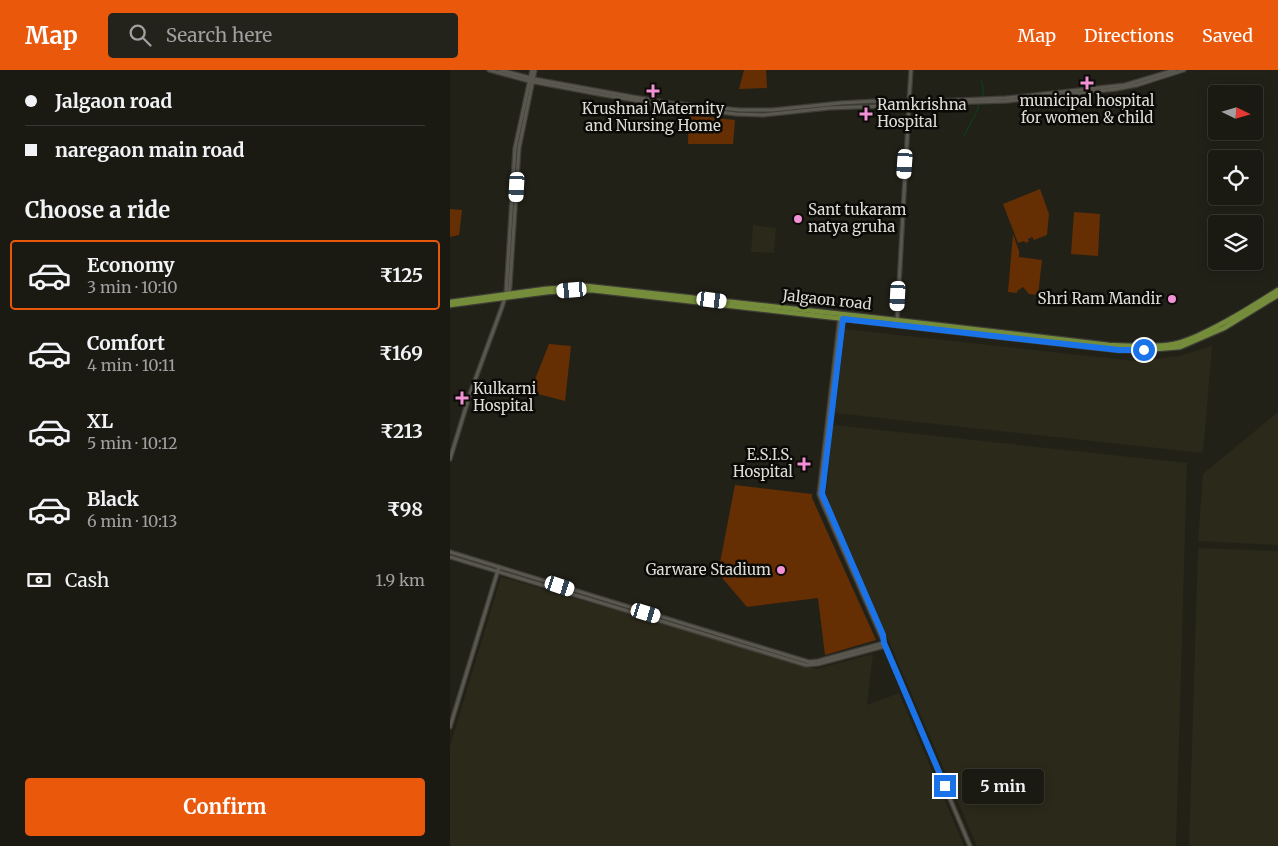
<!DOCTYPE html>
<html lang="en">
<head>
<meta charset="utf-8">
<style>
	body { margin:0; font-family:Merriweather,serif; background:#23221b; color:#f1f3f6; height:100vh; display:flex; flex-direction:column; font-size:19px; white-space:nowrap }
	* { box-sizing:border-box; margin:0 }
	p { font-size:16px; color:#9fa09f }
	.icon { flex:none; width:28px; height:28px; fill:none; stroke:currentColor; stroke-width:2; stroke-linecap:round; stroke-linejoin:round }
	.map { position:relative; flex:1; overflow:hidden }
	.drawer { display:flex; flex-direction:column; background:#1a1912; width:450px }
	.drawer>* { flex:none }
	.hud { display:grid; align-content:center; height:110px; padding:0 25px; background:#1a1912 }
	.needle { width:32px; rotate:95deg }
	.buttons { position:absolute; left:758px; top:15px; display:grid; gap:10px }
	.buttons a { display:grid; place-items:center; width:55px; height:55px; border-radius:5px; background:#1a1912; box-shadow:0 2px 12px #0003,0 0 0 1px #383832; font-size:25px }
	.end { position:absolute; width:22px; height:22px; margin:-11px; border:6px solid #1a73e8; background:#fff; box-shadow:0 0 0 2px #fff }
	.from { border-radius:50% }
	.bubble { position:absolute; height:35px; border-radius:5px; background:#1a1912; box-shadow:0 2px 12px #0003,0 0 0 1px #383832; font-size:16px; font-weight:700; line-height:35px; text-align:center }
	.car { position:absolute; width:15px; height:30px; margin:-15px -8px; border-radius:6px; box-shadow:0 0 4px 1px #0007; background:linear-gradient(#fff 24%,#345 0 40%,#fff 0 76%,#345 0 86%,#fff 0) }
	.hud b { display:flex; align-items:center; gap:18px; height:48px; font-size:19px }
	.hud b+b { border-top:1px solid #383832 }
	.hud i { width:12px; height:12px; background:#f1f3f6 }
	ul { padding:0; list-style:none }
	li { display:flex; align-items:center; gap:15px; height:70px; margin:0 10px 8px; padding:0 15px; border:2px solid transparent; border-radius:5px }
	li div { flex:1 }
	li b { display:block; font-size:19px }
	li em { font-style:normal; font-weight:700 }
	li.current { border-color:#ea580c }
	li>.icon { width:45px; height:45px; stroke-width:1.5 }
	h2 { padding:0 25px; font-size:22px; line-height:60px }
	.pay { display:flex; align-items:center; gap:12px; height:55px; padding:0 25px; font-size:19px }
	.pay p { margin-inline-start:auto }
	.primary-button { display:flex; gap:10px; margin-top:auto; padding:10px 25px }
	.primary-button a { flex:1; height:58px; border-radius:5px; background:#ea580c; color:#fff; font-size:20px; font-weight:700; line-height:58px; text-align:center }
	header { display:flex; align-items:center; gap:30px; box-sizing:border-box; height:70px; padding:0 25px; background:#ea580c; color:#fff }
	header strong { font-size:24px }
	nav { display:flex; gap:28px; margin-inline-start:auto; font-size:18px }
	.search { width:350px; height:45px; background:#23221b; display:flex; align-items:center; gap:12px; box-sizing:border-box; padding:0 18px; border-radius:5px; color:#9fa09f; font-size:19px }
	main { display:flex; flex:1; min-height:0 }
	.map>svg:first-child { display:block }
	.built { fill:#2b291a }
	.green { fill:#662f03 }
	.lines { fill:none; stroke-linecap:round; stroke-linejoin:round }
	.stream { stroke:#004819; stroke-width:1 }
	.tertiary-casing { stroke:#3d3c36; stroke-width:5.5 }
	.trunk-casing { stroke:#3d3c36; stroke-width:7 }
	.tertiary { stroke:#5a584e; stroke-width:3 }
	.trunk { stroke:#758d3b; stroke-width:4.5 }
	.route { stroke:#1a73e8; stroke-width:6 }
	.poi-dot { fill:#f391d6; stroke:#0b0a07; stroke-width:2 }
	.labels { text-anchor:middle; stroke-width:5; stroke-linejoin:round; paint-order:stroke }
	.poi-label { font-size:15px; fill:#dddcd6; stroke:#0b0a07; text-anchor:start }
	.street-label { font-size:15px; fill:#dddcd6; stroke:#0b0a07 }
</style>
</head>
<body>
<header>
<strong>Map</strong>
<div class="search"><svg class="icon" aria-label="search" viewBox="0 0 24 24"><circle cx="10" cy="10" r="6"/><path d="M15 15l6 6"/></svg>Search here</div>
<nav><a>Map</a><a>Directions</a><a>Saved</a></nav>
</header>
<main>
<section class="drawer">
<div class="hud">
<b><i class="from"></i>Jalgaon road</b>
<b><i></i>naregaon main road</b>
</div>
<h2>Choose a ride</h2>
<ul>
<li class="current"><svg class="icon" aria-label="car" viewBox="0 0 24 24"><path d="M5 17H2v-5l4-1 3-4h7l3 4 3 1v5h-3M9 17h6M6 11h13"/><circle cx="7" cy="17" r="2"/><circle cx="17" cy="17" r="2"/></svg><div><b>Economy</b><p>3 min · 10:10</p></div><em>₹125</em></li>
<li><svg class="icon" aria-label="car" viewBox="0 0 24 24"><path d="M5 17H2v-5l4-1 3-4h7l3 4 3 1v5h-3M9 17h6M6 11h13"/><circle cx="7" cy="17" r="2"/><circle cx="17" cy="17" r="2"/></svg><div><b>Comfort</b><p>4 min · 10:11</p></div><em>₹169</em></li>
<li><svg class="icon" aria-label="car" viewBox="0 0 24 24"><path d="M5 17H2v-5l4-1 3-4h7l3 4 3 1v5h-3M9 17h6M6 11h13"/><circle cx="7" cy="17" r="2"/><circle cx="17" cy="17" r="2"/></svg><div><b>XL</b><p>5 min · 10:12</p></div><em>₹213</em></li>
<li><svg class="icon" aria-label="car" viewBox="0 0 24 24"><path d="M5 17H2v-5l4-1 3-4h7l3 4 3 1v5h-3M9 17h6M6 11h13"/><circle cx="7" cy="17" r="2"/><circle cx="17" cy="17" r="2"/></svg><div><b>Black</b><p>6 min · 10:13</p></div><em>₹98</em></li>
</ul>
<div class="pay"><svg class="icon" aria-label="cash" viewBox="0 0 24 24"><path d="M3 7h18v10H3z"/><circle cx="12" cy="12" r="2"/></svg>Cash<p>1.9 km</p></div>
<div class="primary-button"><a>Confirm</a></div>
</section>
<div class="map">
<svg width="828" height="776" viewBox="0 0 828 776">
	<rect width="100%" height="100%" fill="#222118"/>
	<!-- built -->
	<g class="built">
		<path d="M303,155L326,158L324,183L301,182Z"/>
		<path d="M395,259L684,291L729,286L762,276L753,383L385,343Z"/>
		<path d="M828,342V475L748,471L753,404Z"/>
		<path d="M383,355L737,393L726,776H527L376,425Z"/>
		<path d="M748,478L828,481V776H739Z"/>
		<path d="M51,507L367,599L423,584L417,635L449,623L514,776H0V676Z"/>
	</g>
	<!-- green -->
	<g class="green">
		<path d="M294,0H316L317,18L289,19Z"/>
		<path d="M239,45L285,50L283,74H238Z"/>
		<path d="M590,119L599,144L597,165L584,170L582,167L578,169L579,171L576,173L574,171L568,173L553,134Z"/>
		<path d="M0,139L12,140L9,165L0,167Z"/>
		<path d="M624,142L650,144L648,186L621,184Z"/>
		<path d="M563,164L569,181V187L592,190L588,225L579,224L573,217L567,221V223L558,222Z"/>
		<path d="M99,274L121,276L115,331L80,322Z"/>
		<path d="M285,415L362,424V428L426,570L375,585L368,528L297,537L268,503Z"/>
	</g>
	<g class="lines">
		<!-- stream -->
		<g class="stream">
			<path d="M531,11L533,16V25"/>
			<path d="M514,66L527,41L529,35"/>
		</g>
		<defs>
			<g id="tertiary">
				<path d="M39,0L79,11L154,25L215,35L286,44L313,45L379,38L458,35"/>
				<path d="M50,0L84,9L183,27L221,33L290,40H322L391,33L426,31L458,32V34L460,35L461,32H458"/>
				<path d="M459,31L461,0"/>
				<path d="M461,32L556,28L675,15L725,0"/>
				<path d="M461,34L557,31L666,19L687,15L734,0"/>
				<path d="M59,224L60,215L69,78L85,0"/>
				<path d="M390,246L369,424L372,432L431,566L432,568"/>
				<path d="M393,248L372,423L433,565L434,573L520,776"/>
				<path d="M447,251L459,35"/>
				<path d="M0,389L21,321L52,237L56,224L65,78L82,0"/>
				<path d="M0,482L359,592L368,591L434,573"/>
				<path d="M0,487L356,595L368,594L435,576"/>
				<path d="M0,657L49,497"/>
			</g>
			<g id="trunk">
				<path d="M0,232L95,219L136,216L428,248L659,275C678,276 699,277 718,275C728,274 738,270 747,266C776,253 801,237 828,220"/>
				<path d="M0,235L98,222L141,220L580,270L669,280H695L730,277L774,258L828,225"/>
			</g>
		</defs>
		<!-- tertiary casing -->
		<use href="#tertiary" class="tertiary-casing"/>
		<!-- trunk casing -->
		<use href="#trunk" class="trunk-casing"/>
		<!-- tertiary -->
		<use href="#tertiary" class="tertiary"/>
		<!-- trunk -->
		<use href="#trunk" class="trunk"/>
	</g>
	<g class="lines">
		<!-- route -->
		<path class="route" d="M495,716L434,573L433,565L372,424L393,249L669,280H694"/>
	</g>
	<!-- markers -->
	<g class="poi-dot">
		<path d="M634.5 5.5h5v5h5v5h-5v5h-5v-5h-5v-5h5z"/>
		<path d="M200.5 13.5h5v5h5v5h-5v5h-5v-5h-5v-5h5z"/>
		<path d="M413.5 36.5h5v5h5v5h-5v5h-5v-5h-5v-5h5z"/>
		<circle cx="348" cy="149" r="5"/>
		<circle cx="722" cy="229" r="5"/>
		<path d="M9.5 320.5h5v5h5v5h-5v5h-5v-5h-5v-5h5z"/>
		<path d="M351.5 386.5h5v5h5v5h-5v5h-5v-5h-5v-5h5z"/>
		<circle cx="331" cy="500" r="5"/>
	</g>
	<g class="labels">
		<!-- poi labels -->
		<g class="poi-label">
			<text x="637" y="36" text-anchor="middle">municipal hospital<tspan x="637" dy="17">for women &amp; child</tspan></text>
			<text x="427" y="40">Ramkrishna<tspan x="427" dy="17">Hospital</tspan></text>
			<text x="203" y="44" text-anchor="middle">Krushnai Maternity<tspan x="203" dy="17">and Nursing Home</tspan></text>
			<text x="358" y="145">Sant tukaram<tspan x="358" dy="17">natya gruha</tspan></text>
			<text x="712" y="234" text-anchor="end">Shri Ram Mandir</text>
			<text x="23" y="324">Kulkarni<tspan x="23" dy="17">Hospital</tspan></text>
			<text x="343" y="390" text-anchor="end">E.S.I.S.<tspan x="343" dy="17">Hospital</tspan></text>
			<text x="321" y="505" text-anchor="end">Garware Stadium</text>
		</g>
		<!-- street labels -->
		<g class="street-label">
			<text transform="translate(377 230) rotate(6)" y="5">Jalgaon road</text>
		</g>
	</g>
</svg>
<div class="buttons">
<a><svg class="needle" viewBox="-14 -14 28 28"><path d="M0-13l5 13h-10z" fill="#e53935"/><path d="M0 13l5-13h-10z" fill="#9fa09f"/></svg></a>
<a><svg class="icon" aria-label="locate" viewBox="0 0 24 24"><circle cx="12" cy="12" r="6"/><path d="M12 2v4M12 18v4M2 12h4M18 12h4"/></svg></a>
<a><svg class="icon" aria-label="layers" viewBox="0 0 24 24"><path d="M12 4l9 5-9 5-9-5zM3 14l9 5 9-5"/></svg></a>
</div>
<i class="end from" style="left:694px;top:280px"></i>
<i class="end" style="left:495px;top:716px"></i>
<div class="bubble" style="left:512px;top:699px;width:82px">5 min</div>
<i class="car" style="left:455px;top:94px;rotate:184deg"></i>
<i class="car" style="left:67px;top:117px;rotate:183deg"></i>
<i class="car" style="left:122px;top:220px;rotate:265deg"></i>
<i class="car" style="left:448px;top:226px;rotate:183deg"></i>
<i class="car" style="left:262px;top:230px;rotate:97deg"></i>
<i class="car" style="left:110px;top:516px;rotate:108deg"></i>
<i class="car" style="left:196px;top:543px;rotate:107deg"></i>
</div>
</main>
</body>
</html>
